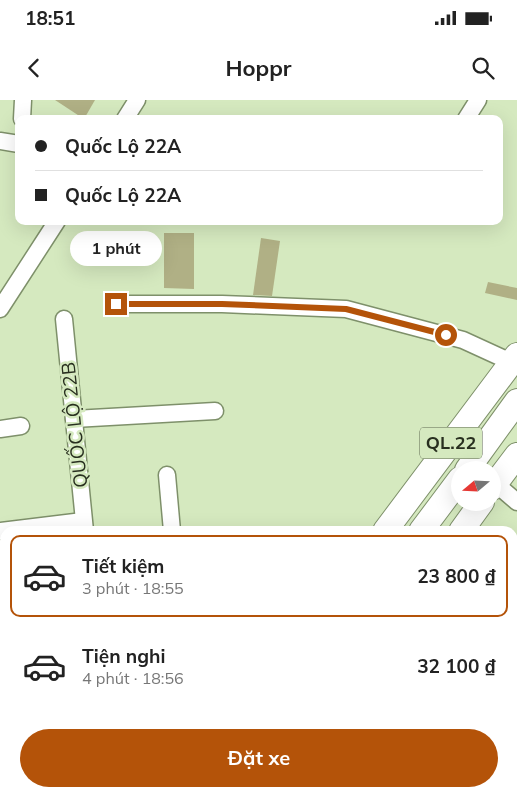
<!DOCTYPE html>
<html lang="vi">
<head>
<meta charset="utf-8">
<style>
	body { margin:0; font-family:Mulish,sans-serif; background:#f6f6f6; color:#222; height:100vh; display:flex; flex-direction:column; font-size:19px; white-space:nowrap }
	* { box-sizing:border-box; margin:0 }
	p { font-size:16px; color:#767676 }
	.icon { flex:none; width:28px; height:28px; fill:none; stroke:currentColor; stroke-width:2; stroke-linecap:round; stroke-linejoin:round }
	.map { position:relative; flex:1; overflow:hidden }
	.drawer { position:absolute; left:0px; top:426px; width:518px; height:271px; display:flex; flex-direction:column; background:#fff; border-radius:15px 15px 0 0; box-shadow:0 5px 20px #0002 }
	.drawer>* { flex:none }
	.banner { position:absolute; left:15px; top:15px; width:488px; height:110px; border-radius:10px; box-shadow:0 5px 20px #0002; display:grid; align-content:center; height:110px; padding:0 20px; background:#fff }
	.needle { width:32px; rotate:251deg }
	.fabs { position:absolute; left:451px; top:361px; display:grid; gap:10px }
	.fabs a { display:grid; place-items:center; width:50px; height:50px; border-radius:50%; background:#fff; box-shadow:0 5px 20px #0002; font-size:25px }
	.end { position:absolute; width:22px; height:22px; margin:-11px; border:6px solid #b45309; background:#fff; box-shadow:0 0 0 2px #fff }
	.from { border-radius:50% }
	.bubble { position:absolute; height:35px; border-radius:18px; background:#fff; box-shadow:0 5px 20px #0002; font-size:16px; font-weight:700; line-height:35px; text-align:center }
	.banner b { display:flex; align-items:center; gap:18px; height:48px; font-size:19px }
	.banner b+b { border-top:1px solid #e0e0e0 }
	.banner i { width:12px; height:12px; background:#222 }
	ul { padding:9px 0 0; list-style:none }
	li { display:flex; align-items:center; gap:15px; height:82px; margin:0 10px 8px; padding:0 10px; border:2px solid transparent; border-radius:10px }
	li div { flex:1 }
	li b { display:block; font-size:19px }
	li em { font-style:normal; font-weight:700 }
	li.on { border-color:#b45309 }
	li>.icon { width:45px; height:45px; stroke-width:1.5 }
	.cta { display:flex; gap:10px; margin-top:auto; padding:10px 20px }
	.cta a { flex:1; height:58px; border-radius:30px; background:#b45309; color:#fff; font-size:20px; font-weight:700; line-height:58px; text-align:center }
	.status { display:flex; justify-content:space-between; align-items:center; height:35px; padding:0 25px; background:#fff; direction:ltr }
	.status svg { height:14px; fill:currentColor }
	header { display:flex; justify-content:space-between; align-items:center; height:65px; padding:0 20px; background:#fff; font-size:22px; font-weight:700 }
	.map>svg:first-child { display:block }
	.building { fill:#b0b085 }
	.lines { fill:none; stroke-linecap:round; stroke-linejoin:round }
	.minor-casing { stroke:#7e906a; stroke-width:19 }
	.highway-casing { stroke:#7e906a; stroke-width:26 }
	.minor { stroke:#fff; stroke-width:16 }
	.highway { stroke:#fff; stroke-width:24 }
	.route { stroke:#b45309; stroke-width:6 }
	.labels { text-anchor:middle; stroke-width:5; stroke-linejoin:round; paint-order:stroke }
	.shield { fill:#d5e9bf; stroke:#5c674f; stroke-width:1 }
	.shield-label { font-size:18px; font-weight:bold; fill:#282f1f }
	.street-label { font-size:19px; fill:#282f1f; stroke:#d5e9bf }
</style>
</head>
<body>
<div class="status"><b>18:51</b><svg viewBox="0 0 49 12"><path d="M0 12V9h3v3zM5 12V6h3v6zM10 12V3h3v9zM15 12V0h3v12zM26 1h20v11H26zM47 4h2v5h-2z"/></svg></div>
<header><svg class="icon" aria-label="back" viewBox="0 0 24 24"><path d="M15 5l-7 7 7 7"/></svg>Hoppr<svg class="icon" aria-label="search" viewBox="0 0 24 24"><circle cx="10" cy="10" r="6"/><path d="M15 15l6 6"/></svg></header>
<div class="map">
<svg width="517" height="697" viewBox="0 0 517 697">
	<rect width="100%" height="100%" fill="#d5e9bf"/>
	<!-- building -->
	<g class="building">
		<path d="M55,0H95L84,19Z"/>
		<path d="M164,133H194V189L164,188Z"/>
		<path d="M261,138L280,141L272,196L253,195Z"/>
		<path d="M488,182L517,188V200L485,193Z"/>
	</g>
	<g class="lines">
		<defs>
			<g id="minor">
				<path d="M22,19L23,0"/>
				<path d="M125,19L137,0"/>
				<path d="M466,19L478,0"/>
				<path d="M0,41L19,44"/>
				<path d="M116,204H222L346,209L463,240L511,262"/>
				<path d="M0,209L57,121"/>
				<path d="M64,219L85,431"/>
				<path d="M74,319L215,311"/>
				<path d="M0,329L21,326"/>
				<path d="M167,375L172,431"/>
				<path d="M496,384L517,402"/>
				<path d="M0,431L83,421"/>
				<path d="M512,539L517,533"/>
				<path d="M512,609L517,612"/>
				<path d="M0,656L5,654"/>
				<path d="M512,672L517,675"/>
				<path d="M357,692L363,697"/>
				<path d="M396,697L399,692"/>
			</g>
			<g id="highway">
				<path d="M467,370L517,301"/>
				<path d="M492,388L517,355"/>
				<path d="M385,431L517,255"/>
				<path d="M421,431L460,379"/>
				<path d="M461,431L482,402"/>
				<path d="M192,697L196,692"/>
				<path d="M226,697L229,692"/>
				<path d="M250,697L254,692"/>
				<path d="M271,697L274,692"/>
			</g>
		</defs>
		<!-- minor casing -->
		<use href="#minor" class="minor-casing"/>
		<!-- highway casing -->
		<use href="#highway" class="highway-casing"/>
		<!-- minor -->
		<use href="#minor" class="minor"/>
		<!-- highway -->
		<use href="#highway" class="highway"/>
	</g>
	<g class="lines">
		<!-- route -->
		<path class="route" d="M116,204H222L346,209L446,235"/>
	</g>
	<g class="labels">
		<!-- shield labels -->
		<rect class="shield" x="420" y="327.5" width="62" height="31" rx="4"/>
		<g class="shield-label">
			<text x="451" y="349">QL.22</text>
		</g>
		<!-- street labels -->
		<g class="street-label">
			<text transform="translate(74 325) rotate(-96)" y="7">QUỐC LỘ 22B</text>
		</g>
	</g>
</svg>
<div class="fabs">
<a><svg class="needle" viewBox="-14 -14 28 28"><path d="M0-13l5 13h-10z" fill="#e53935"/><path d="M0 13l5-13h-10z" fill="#767676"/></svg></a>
</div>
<i class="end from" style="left:446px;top:235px"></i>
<i class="end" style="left:116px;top:204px"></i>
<div class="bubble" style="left:70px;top:131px;width:92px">1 phút</div>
<div class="banner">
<b><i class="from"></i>Quốc Lộ 22A</b>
<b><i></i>Quốc Lộ 22A</b>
</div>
<section class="drawer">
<ul>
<li class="on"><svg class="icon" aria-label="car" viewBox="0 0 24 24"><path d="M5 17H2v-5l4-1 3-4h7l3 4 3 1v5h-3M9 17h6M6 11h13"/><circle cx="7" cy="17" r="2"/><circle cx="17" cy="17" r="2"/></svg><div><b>Tiết kiệm</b><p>3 phút · 18:55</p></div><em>23 800 ₫</em></li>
<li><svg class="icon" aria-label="car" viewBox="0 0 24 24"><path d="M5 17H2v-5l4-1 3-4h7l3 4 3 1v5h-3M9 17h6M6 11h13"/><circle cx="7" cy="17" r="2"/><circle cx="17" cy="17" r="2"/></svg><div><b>Tiện nghi</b><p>4 phút · 18:56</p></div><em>32 100 ₫</em></li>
</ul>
<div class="cta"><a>Đặt xe</a></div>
</section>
</div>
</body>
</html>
